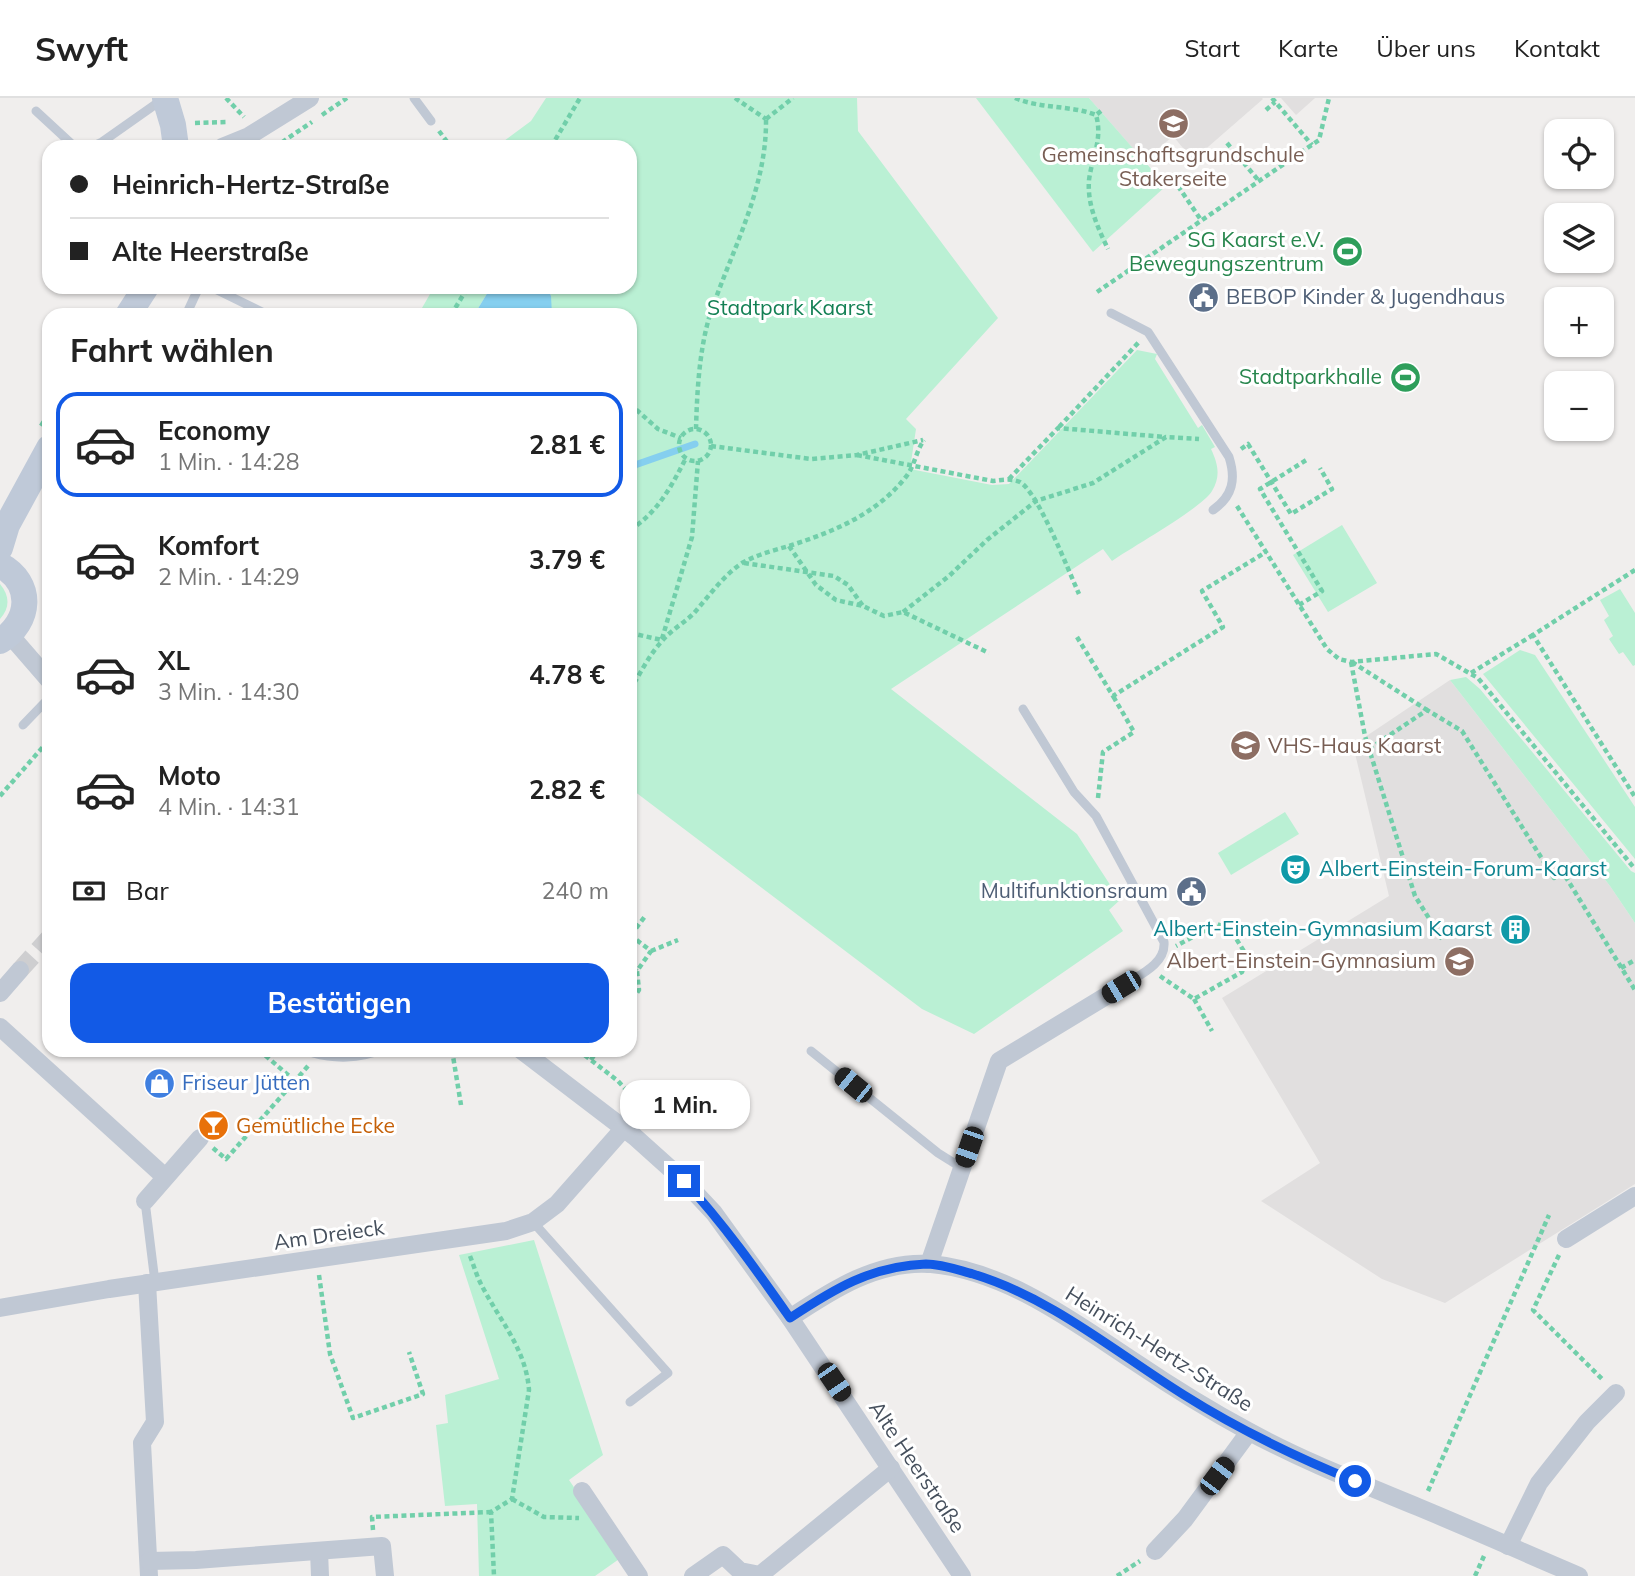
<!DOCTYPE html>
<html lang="de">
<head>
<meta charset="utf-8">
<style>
	body { margin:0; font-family:Mulish,sans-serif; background:#f2f2f2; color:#222; height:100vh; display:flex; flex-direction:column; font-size:26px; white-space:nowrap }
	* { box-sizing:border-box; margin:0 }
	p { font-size:23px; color:#767676 }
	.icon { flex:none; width:38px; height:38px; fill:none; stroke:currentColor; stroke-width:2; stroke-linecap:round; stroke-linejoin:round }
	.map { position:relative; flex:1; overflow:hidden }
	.side { position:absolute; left:42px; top:210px; width:595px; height:749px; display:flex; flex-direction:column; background:#fff; border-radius:21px; box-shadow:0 2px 5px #0004 }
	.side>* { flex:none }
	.top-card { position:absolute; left:42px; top:42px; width:595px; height:154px; border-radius:21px; box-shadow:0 2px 5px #0004; display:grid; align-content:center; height:154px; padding:0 28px; background:#fff }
	.fabs { position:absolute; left:1544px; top:21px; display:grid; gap:14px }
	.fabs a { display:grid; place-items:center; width:70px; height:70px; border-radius:14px; background:#fff; box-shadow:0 2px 5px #0004; font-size:35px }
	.end { position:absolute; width:32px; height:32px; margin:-16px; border:9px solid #125ae6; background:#fff; box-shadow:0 0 0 4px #fff }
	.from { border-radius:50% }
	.bubble { position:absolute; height:49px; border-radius:21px; background:#fff; box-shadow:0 2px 5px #0004; font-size:23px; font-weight:700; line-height:49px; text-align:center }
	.car { position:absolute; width:21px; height:42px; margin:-21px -10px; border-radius:9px; box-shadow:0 0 5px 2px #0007; background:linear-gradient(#222 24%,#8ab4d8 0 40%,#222 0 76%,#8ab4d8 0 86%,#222 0) }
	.top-card b { display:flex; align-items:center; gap:24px; height:66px; font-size:26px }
	.top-card b+b { border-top:2px solid #e0e0e0 }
	.top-card i { width:18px; height:18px; background:#222 }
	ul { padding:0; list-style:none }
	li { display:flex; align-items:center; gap:21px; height:105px; margin:0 14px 10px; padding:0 14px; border:4px solid transparent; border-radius:21px }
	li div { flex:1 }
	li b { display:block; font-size:26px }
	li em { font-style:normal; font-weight:700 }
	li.current { border-color:#125ae6 }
	li>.icon { width:63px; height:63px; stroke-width:1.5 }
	h2 { padding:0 28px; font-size:32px; line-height:84px }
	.pay { display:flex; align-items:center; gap:18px; height:77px; padding:0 28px; font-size:26px }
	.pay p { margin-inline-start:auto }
	.primary-button { display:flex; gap:14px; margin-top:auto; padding:14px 28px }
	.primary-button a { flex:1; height:80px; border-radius:21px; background:#125ae6; color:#fff; font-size:28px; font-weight:700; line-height:80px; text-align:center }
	header { display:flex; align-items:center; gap:42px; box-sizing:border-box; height:98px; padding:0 35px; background:#fff; border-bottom:2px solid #e0e0e0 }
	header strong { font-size:33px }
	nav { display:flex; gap:38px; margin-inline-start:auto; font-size:24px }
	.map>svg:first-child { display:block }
	.education { fill:#e1dfdf }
	.green { fill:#baf0d4 }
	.water { fill:#85cfef }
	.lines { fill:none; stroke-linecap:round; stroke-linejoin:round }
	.stream { stroke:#85cfef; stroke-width:7 }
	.street-tunnel { stroke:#ceced0; stroke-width:18; stroke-dasharray:18 9; stroke-linecap:butt }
	.path { stroke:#71cfaa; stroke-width:4.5; stroke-dasharray:5 3.5; stroke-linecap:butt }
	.lane { stroke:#c0c8d4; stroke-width:9 }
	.street { stroke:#c0c8d4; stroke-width:18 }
	.secondary { stroke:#bfc9d8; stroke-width:26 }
	.route { stroke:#125ae6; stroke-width:9 }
	.labels { text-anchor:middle; stroke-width:6; stroke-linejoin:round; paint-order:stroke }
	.education-label { font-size:21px; fill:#785e54; stroke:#fff }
	.leisure-label { font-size:21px; fill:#27864d; stroke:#fff; text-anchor:end }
	.service-label { font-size:21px; fill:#4e5e75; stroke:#fff; text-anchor:start }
	.park-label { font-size:21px; fill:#138054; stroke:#fff }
	.culture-label { font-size:21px; fill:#0d838f; stroke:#fff; text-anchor:start }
	.shop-label { font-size:21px; fill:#366cbe; stroke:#fff; text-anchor:start }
	.food-label { font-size:21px; fill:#c56008; stroke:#fff; text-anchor:start }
	.street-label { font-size:21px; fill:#454f5c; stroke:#fff }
</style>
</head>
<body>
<header>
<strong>Swyft</strong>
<nav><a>Start</a><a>Karte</a><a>Über uns</a><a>Kontakt</a></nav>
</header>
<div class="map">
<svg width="1635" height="1478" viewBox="0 0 1635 1478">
	<rect width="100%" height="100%" fill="#f0eeed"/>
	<!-- education -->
	<g class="education">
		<path d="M1089,0H1262L1263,1L1193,62L1173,38L1144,63Z"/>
		<path d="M1281,0H1315L1296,17Z"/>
		<path d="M1450,582L1610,788L1635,825V1086L1445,1205L1382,1181L1261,1103L1320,1065L1222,900L1389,798L1353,647Z"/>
	</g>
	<!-- green -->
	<g class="green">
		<path d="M546,0H857L858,33L998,220L906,321L916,331L910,371L992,387L1009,386L1137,252L1157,256L1155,261L1198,330L1202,327L1215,349L1211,351C1218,366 1221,378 1212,393C1202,410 1132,449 1112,463L1103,451L891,591L1077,736L1120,802L1109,812L1123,833L974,936L922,911L630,690V217H551V198L547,189H630V49H496L531,23Z"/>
		<path d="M976,0H1089L1166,88L1093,154Z"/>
		<path d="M434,189H491L474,217H418Z"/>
		<path d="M1342,427L1377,485L1328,514L1293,457Z"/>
		<path d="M0,486C10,498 10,510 0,521Z"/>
		<path d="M1620,491L1635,515V567L1633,568L1623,554L1619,556L1609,541L1613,538L1604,522L1609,518L1600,502Z"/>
		<path d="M1520,552L1535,557L1635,709V761L1483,576Z"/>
		<path d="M1466,579L1480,591L1631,773L1635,775V825L1610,788L1450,582Z"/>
		<path d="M1285,714L1299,736L1231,777L1218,755Z"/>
		<path d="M534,1142L603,1357L569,1382L622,1459L595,1478H479L477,1406L445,1408L436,1327L448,1325L445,1297L499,1281L459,1157Z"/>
	</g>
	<!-- water -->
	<path class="water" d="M491,189H547L551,198L552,217H474Z"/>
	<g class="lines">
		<!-- stream -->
		<path class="stream" d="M630,376L635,367L695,346"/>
		<!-- street-tunnel -->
		<path class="street-tunnel" d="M20,872L49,840"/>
		<!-- path -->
		<g class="path">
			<path d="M226,0L244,19"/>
			<path d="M735,0L766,21"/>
			<path d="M1015,0C1041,11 1070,7 1096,17"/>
			<path d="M1272,0L1312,47"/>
			<path d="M1266,12L1275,4"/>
			<path d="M1101,13L1096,17C1103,41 1092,59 1089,82C1087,107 1098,130 1108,151"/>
			<path d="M322,17L347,0"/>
			<path d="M766,21L793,0"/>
			<path d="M195,25L228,24"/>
			<path d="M439,33L451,49"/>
			<path d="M1227,45L1259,83"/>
			<path d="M275,49L312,24"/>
			<path d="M551,49L580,0"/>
			<path d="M1178,88L1201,122"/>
			<path d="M1097,194L1319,42L1329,0"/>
			<path d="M451,217L468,189"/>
			<path d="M630,306L658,331L681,340"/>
			<path d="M41,328L49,315"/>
			<path d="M1059,329L1139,244"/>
			<path d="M696,331C697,295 699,255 709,220C730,155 767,92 766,21"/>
			<circle cx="695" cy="347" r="16"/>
			<path d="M711,348L811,361L857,357L923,342"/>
			<path d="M1241,351L1248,346L1291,416L1332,391L1320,370"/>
			<path d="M857,357L993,383C1002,382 1011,380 1020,384C1038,394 1069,474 1079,496"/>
			<path d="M1009,381L1058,330L1165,339"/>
			<path d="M1237,408L1327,551L1339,561L1351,564L1436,556L1478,580L1635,771"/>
			<path d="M630,432C658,414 671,389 686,360"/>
			<path d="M789,448L816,487L836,502L863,508L884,518L903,514L989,555"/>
			<path d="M744,465L834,478L848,487L863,508"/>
			<path d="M1635,472L1533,537L1635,699"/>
			<path d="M1299,507L1322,493L1260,391L1308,361"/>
			<path d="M903,514L949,478L987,442L1036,403L1093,385L1166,339L1199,341"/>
			<path d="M630,535L662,542"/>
			<path d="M1077,539L1113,598L1223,529L1202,493L1266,454"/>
			<path d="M662,541L692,439L698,363"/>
			<path d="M1351,564L1365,638L1415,798L1442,841"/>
			<path d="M1352,564L1427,612"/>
			<path d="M1471,575L1533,537"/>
			<path d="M630,592C640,576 649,557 662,543C671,532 684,525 694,515C709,498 723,478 742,465C758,456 776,452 792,447C835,433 876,416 905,380C915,368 915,355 924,342"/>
			<path d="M1369,651L1427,612L1462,633L1554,780L1564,776L1635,892"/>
			<path d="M0,698L49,642"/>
			<path d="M1098,700L1103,654L1134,634L1113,598"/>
			<path d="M630,837L651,853L637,873L639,892L630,905"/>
			<path d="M631,837L646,817"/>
			<path d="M651,853L678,842"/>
			<path d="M630,867L637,873"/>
			<path d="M1621,870L1635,862"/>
			<path d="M1160,878L1194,901L1242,874L1247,858L1230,831L1217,826L1176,848"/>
			<path d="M1194,901L1212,933"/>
			<path d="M259,952L295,983"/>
			<path d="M452,952L461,1007"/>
			<path d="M578,952L618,983L640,1007L635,1015"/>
			<path d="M591,962L596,954"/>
			<path d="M213,1050L226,1061L308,968"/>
			<path d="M1559,1157L1533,1212L1603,1282"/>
			<path d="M470,1158C474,1168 477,1179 482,1188C500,1223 526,1251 529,1292L512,1401L491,1414L494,1478"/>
			<path d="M319,1177L330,1256L353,1320L423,1296L409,1254"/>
			<path d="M1428,1393L1549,1117"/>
			<path d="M512,1401L544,1419L579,1420"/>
			<path d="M373,1432L372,1419L491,1414"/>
			<path d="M1117,1478L1140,1463"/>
			<path d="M1475,1478L1484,1458"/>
		</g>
		<!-- lane -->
		<g class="lane">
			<path d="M414,0L431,23"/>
			<path d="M36,13L75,49"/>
			<path d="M91,49L102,44L163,1"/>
			<path d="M211,189L268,217"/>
			<path d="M1111,215L1148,234L1229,359C1236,381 1233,398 1213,412"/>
			<path d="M186,217L199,189"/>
			<path d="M1023,611L1074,694L1096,718L1164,844C1166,867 1137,878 1121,889"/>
			<path d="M23,627L49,600"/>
			<path d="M811,953L938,1055L962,1070"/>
			<path d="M313,955C334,961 360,961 380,952"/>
			<path d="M145,1103L155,1184"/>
			<path d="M533,1124L668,1275L630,1304"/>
		</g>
		<!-- street -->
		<g class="street">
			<path d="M222,49L249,38L310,0"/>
			<path d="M10,537L49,582"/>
			<path d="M0,895L20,872"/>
			<path d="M0,929L165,1079"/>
			<path d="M521,952L635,1039L684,1083L714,1115L790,1220L962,1478"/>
			<path d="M145,1103L200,1040"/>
			<path d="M1566,1141L1635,1098"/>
			<path d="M929,1166L999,963L1121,889"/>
			<path d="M147,1185L155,1324L142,1345L149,1478"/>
			<path d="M0,1210L109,1191L506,1133L533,1124L557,1106L624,1030"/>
			<path d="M790,1220C832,1192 878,1162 931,1166C1007,1173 1074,1224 1135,1264C1172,1289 1209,1312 1248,1333C1303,1363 1360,1385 1418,1409C1471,1431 1525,1455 1579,1478"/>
			<path d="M582,1393L639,1478"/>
			<path d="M1508,1448L1539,1385L1587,1324L1616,1295"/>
			<path d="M319,1453L320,1478"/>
			<path d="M1155,1453L1185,1421L1249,1334"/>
			<path d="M149,1463L196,1462L382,1448L385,1478"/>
			<path d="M693,1478L723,1457L740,1473L760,1477L891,1370"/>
		</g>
		<!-- secondary -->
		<g class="secondary">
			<path d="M165,0L173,27L176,49"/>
			<path d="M128,217L146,189"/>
			<path d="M0,450L7,427L49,350"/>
			<path d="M0,467C34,485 31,524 0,543"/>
		</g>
	</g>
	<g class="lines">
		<!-- route -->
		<path class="route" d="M684,1083C724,1126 757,1173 790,1220C834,1191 871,1168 926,1166C942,1166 958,1172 973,1176C1052,1200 1115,1254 1184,1297C1238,1331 1296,1359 1355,1383"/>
	</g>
	<!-- icons -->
	<defs>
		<symbol id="school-disc" viewBox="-11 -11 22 22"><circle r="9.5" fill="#8d6e63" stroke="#fff"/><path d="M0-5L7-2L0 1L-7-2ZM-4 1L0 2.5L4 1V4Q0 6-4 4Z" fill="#fff"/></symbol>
		<symbol id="stadium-disc" viewBox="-11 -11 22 22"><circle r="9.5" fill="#2e9e5b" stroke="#fff"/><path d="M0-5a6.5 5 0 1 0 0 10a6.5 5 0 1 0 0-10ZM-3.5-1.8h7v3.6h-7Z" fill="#fff"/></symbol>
		<symbol id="civic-disc" viewBox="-11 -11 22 22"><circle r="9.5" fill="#5c6f8a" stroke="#fff"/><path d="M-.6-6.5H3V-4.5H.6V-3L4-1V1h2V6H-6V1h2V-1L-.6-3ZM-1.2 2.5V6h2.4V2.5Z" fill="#fff"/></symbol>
		<symbol id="theatre-disc" viewBox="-11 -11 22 22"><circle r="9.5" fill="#0f9aa8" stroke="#fff"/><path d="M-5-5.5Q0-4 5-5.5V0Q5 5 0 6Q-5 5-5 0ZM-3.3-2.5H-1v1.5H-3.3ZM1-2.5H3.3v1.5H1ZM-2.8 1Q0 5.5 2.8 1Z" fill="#fff"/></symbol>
		<symbol id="building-disc" viewBox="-11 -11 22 22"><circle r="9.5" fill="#0f9aa8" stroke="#fff"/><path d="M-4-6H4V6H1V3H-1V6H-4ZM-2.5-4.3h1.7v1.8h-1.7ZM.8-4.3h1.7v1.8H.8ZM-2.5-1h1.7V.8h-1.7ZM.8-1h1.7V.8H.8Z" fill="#fff"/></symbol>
		<symbol id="shop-disc" viewBox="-11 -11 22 22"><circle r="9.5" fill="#3f7fe0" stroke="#fff"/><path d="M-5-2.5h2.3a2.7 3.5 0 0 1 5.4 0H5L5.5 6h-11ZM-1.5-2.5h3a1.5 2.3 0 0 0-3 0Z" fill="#fff"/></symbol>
		<symbol id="bar-disc" viewBox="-11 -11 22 22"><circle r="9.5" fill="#e8710a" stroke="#fff"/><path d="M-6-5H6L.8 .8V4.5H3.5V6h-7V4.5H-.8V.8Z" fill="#fff"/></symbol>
	</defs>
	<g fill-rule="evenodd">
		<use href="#school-disc" x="1156" y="8" width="35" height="35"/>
		<use href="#stadium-disc" x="1330" y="136" width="35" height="35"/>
		<use href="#civic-disc" x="1186" y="182" width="35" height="35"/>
		<use href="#stadium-disc" x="1388" y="262" width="35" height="35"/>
		<use href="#school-disc" x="1228" y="630" width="35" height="35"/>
		<use href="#theatre-disc" x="1278" y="754" width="35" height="35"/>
		<use href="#civic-disc" x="1174" y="776" width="35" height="35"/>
		<use href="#building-disc" x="1498" y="814" width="35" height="35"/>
		<use href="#school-disc" x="1442" y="846" width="35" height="35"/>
		<use href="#shop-disc" x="142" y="968" width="35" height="35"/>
		<use href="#bar-disc" x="196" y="1010" width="35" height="35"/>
	</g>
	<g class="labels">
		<!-- education labels -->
		<g class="education-label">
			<text x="1173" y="64">Gemeinschaftsgrundschule<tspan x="1173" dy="24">Stakerseite</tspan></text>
			<text x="1268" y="655" text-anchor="start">VHS-Haus Kaarst</text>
			<text x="1436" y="870" text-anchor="end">Albert-Einstein-Gymnasium</text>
		</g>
		<!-- leisure labels -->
		<g class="leisure-label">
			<text x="1324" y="149">SG Kaarst e.V.<tspan x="1324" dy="24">Bewegungszentrum</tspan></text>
			<text x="1382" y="286">Stadtparkhalle</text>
		</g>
		<!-- service labels -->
		<g class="service-label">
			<text x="1226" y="206">BEBOP Kinder &amp; Jugendhaus</text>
			<text x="1168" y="800" text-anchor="end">Multifunktionsraum</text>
		</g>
		<!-- park labels -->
		<g class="park-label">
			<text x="790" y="217">Stadtpark Kaarst</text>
		</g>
		<!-- culture labels -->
		<g class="culture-label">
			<text x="1319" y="778">Albert-Einstein-Forum-Kaarst</text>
			<text x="1492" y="838" text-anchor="end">Albert-Einstein-Gymnasium Kaarst</text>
		</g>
		<!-- shop labels -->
		<g class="shop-label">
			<text x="182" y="992">Friseur Jütten</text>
		</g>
		<!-- food labels -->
		<g class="food-label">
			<text x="236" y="1035">Gemütliche Ecke</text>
		</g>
		<!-- street labels -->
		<g class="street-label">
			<text transform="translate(329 1137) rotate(-8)" y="7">Am Dreieck</text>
			<text transform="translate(1159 1251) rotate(32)" y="7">Heinrich-Hertz-Straße</text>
			<text transform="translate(917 1369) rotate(56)" y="7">Alte Heerstraße</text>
		</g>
	</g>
</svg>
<div class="fabs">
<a><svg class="icon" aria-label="locate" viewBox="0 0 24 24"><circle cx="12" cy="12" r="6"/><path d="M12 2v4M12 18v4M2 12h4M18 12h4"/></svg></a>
<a><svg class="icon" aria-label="layers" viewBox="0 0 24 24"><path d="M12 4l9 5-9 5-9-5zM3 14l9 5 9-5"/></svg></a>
<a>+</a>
<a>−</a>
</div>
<i class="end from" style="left:1355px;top:1383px"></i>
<i class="end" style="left:684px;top:1083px"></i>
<div class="bubble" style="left:620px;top:982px;width:130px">1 Min.</div>
<i class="car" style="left:1121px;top:889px;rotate:239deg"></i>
<i class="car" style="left:853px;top:987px;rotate:309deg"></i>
<i class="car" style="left:969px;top:1049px;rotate:199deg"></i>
<i class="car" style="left:834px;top:1284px;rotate:146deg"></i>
<i class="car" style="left:1217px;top:1378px;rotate:37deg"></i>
<div class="top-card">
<b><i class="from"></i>Heinrich-Hertz-Straße</b>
<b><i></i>Alte Heerstraße</b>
</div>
<section class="side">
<h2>Fahrt wählen</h2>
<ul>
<li class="current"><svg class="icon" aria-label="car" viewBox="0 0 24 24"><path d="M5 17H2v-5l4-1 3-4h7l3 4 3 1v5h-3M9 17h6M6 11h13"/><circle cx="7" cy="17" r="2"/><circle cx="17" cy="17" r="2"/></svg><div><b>Economy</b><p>1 Min. · 14:28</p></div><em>2.81 €</em></li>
<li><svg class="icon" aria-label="car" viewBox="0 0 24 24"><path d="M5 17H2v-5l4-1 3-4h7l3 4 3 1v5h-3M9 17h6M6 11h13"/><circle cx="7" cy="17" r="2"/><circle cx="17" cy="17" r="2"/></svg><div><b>Komfort</b><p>2 Min. · 14:29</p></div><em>3.79 €</em></li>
<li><svg class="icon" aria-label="car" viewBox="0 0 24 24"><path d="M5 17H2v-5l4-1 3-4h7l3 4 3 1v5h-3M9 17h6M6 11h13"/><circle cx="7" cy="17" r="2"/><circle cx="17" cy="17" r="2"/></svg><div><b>XL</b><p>3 Min. · 14:30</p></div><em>4.78 €</em></li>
<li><svg class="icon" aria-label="car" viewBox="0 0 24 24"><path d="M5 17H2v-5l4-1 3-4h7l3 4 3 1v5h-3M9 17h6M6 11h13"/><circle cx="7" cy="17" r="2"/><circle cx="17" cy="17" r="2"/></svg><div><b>Moto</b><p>4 Min. · 14:31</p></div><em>2.82 €</em></li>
</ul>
<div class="pay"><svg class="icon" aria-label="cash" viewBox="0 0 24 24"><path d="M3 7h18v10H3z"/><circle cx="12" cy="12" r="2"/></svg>Bar<p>240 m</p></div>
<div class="primary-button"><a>Bestätigen</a></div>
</section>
</div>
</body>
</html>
